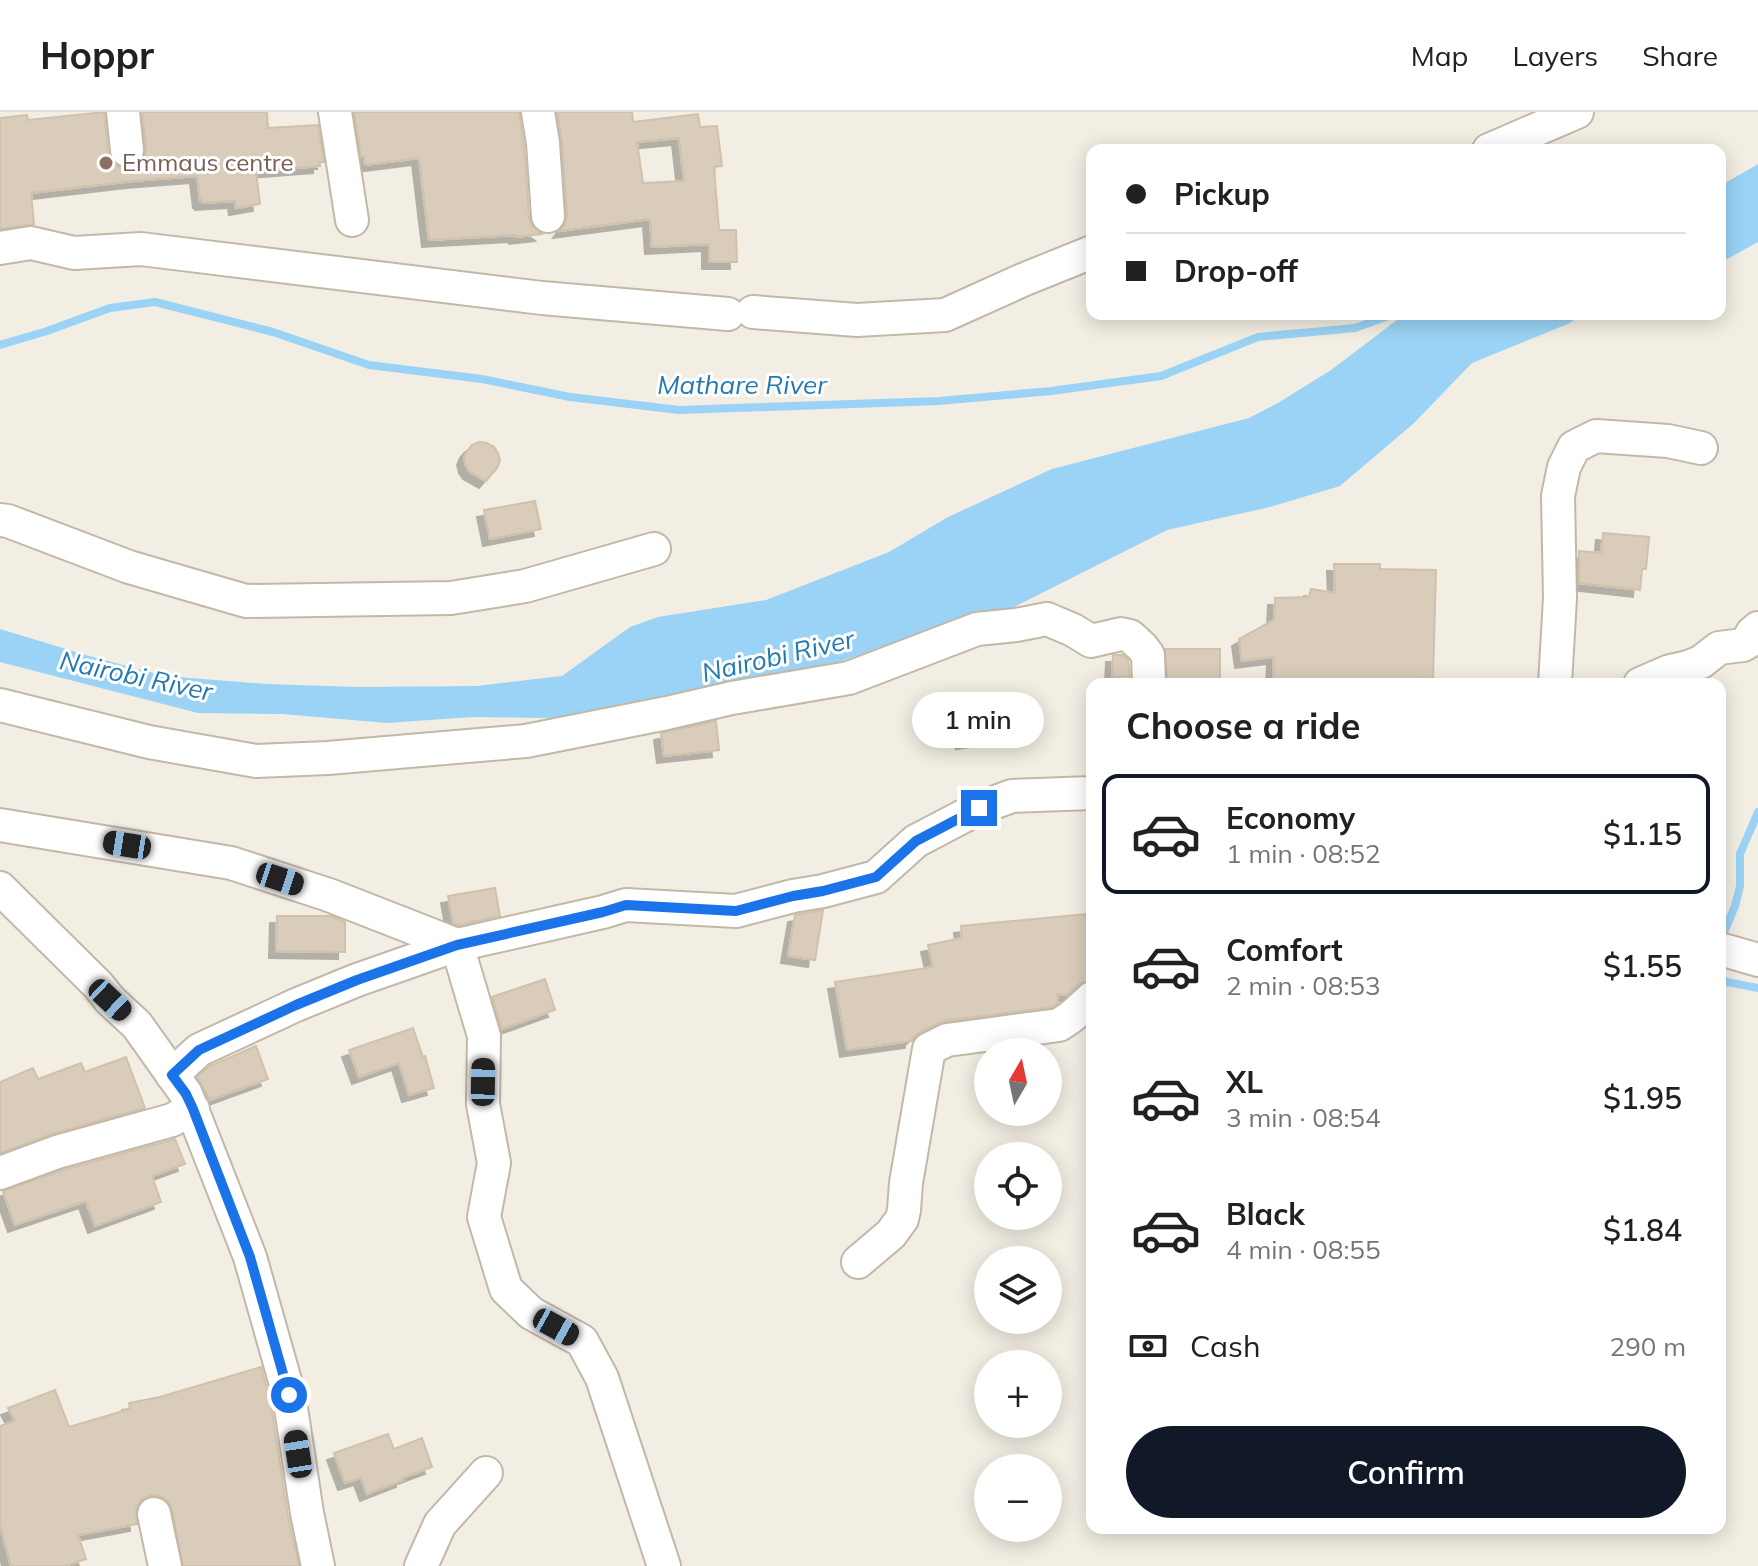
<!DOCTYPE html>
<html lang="en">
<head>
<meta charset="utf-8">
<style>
	body { margin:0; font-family:Mulish,sans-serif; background:#f6f6f6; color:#202124; height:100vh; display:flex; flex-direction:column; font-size:30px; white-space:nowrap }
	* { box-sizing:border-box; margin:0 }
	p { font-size:26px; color:#757577 }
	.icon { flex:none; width:44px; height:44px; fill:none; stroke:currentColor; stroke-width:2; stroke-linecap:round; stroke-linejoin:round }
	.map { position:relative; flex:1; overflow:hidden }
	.details { position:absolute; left:1086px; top:566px; width:640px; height:856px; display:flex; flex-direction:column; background:#fff; border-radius:16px; box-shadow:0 4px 20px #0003 }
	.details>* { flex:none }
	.banner { position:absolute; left:1086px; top:32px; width:640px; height:176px; border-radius:16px; box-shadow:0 4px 20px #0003; display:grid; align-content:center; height:176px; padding:0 40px; background:#fff }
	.needle { width:52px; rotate:9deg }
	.controls { position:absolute; left:974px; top:926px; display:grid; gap:16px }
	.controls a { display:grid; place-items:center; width:88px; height:88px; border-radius:50%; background:#fff; box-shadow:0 4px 20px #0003; font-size:40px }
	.end { position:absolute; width:36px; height:36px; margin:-18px; border:10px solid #1a73e8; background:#fff; box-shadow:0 0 0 4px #fff }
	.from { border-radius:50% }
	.bubble { position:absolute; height:56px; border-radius:28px; background:#fff; box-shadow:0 4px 20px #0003; font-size:26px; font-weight:600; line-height:56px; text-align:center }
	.car { position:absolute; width:24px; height:48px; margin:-24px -12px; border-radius:10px; box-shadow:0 0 6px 2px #0007; background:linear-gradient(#222 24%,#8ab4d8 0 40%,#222 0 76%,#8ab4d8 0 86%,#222 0) }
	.banner b { display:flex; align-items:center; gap:28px; height:76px; font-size:30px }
	.banner b+b { border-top:2px solid #e0e0e0 }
	.banner i { width:20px; height:20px; background:#202124 }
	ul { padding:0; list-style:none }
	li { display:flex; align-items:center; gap:24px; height:120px; margin:0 16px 12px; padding:0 24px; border:4px solid transparent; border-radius:16px }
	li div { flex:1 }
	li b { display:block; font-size:30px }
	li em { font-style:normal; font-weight:600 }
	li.active { border-color:#111827 }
	li>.icon { width:72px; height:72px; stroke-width:1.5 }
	h2 { padding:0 40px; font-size:36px; line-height:96px }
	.pay { display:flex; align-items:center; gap:20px; height:88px; padding:0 40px; font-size:30px }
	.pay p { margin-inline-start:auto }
	.primary-button { display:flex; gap:16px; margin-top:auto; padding:16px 40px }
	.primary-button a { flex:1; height:92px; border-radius:48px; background:#111827; color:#fff; font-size:32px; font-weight:600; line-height:92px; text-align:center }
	header { display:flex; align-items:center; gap:48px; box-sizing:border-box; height:112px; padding:0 40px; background:#fff; border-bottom:2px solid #e0e0e0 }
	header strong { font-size:38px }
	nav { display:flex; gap:44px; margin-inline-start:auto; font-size:28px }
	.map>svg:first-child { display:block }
	.water { fill:#9ad3f5 }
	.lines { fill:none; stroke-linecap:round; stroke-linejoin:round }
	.stream { stroke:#9ad3f5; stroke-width:8 }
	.building { fill:#d9ccbb; stroke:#d1c1ab; stroke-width:2; fill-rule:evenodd; filter:url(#shadow) }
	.minor-casing { stroke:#c2b8a8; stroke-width:36 }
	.minor { stroke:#fff; stroke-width:32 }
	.route { stroke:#1a73e8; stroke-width:10 }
	.education-dot { fill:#8d6e63; stroke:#fff; stroke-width:3 }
	.labels { text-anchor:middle; stroke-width:6; stroke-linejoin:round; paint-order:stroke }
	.education-label { font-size:24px; fill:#785e54; stroke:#fff; text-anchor:start }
	.water-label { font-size:26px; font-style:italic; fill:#247ab0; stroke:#fff }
</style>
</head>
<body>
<header>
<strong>Hoppr</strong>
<nav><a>Map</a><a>Layers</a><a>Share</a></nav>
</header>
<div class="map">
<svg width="1758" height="1454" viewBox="0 0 1758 1454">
	<defs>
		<filter id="shadow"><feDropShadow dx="-7" dy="7" stdDeviation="0" flood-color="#0004"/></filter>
	</defs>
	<rect width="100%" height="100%" fill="#f3eee3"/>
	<!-- water -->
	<g class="water">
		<path d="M1758,52V130L1720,151V74Z"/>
		<path d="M1405,202H1580L1570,211L1472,251L1414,311L1340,374L1270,395L1167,418L1004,500L930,520L783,568L551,606L472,605L387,611L282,602L198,601L0,550V517L89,544L165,564L267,572L357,575L477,574L562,564L630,515L658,505L766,488L889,440L948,405L1052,357L1249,306L1278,291L1331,258Z"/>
	</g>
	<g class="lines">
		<!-- stream -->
		<g class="stream">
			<path d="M0,233L47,219L110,196L155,190L273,220L369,253L482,267L570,285L679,298L939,289L1051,279L1161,264L1258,225L1355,216L1394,202"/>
			<path d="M1720,830L1735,794L1740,774V742L1758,700"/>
			<path d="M1720,866L1727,870L1758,876"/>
		</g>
	</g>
	<!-- building -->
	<g class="building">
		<path d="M104,0L108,41L112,50L120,56L130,57L137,54L145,45L146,36L142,0H267L268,16L318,13L324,50H320V54L256,59L260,92L236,96L235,89L202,91V88L200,89L197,64L133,69L31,81L34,112L0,117V6L27,3L28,8Z"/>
		<path d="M354,0H519L524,33L529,105L533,115L542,122L516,125V123L429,128L419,46L365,53L364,44L361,45Z"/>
		<path d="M557,0H632L633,10L698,2L700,15L717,14L722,54L714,55L719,118H736L737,150H709V132L652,135L650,107L560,119L565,112L567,103L562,30ZM679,26L684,69L643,71L637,30Z"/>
		<path d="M479,330L487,331L494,335L498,341L500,349L497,356L486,369L470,360L466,354L464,346L467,339L472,333Z"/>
		<path d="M535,389L541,417L490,427L484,398Z"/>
		<path d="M1603,421L1649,425L1646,457H1642L1640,478L1579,471V439L1601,441Z"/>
		<path d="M1334,452H1380V457L1436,458L1433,567L1422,566V572H1273L1274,545L1242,549L1239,527L1274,508L1275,486L1309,485L1311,477L1335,481Z"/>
		<path d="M1165,537H1220V572H1168Z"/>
		<path d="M1113,543H1123L1128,548L1130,565L1112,564Z"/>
		<path d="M1006,600L1010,623L963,630L958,607Z"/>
		<path d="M716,609L719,638L664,644L661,621Z"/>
		<path d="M495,776L500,804L458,813L453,811L448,784Z"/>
		<path d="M823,798L815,848L788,844L795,803Z"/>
		<path d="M1086,802L1092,868L1080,871L1068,882L1057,883L1058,891L1052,895L944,909L920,920L912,926V929L847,938L835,870L933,855L928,833L962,826L961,814Z"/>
		<path d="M277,804H332L345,810V840L276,839Z"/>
		<path d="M545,867L555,898L502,917L492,885Z"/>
		<path d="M413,916L423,945L425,944L434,976L409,983L399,951L359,965L349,938Z"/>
		<path d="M256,934L268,967L210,988L197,965L210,954Z"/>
		<path d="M126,945L145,996L52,1022L0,1041V970L33,956L38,967L81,951L85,960Z"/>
		<path d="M175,1027L185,1052L152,1064L161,1090L95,1114L86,1089L15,1113L3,1079L63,1058Z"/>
		<path d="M261,1255L270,1287L288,1404L299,1454H183L172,1397L169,1390L161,1384L151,1383L142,1387L136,1395L137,1412L78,1423L86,1447L64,1454H11L0,1413V1314L15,1309L8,1296L55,1278L69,1315L130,1297L129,1291L160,1285Z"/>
		<path d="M388,1322L394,1337L422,1326L432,1355L402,1366L403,1368L367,1382L361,1366L345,1371L334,1341Z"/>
	</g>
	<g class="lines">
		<defs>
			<g id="minor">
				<path d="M123,0L127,38"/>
				<path d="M335,0L352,108"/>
				<path d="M538,0L543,31L548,104"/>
				<path d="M1489,38L1577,0"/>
				<path d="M0,136L31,131L74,141L141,137L542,186L728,202"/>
				<path d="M753,200L857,208L945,203L1025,167L1092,140"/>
				<path d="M0,408L8,409L129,455L246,489L451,486L525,474L654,437"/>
				<path d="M1555,572L1560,486L1558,384L1564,355L1574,335L1596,324L1668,329L1701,336"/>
				<path d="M1640,572L1670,559L1688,555L1701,550L1719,536L1743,533L1748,530L1752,521L1758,516"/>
				<path d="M0,593L149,630L256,649L328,646L526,629L667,601L732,586L849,566L977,517L1016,513L1047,507L1073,518L1091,529L1121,522L1130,524L1142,535L1148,543L1149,572"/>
				<path d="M0,713L231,751L329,783L457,833L603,800L626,793L736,799L793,784L823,779L876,765L916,729L979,696L1012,684L1092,681"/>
				<path d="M0,776L98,873L110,888L137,913L186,982L250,1145L289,1283L307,1401L318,1454"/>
				<path d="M1720,837L1758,848"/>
				<path d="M172,963L199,938L296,893L357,868L457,833L484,924L483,992L494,1051L484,1105L506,1177L531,1201L582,1229L602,1266L664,1454"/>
				<path d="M0,1061L57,1040L172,1008L193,997"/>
				<path d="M858,1150L891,1122L902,1107L904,1098L906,1071L929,937L947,928L1059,913L1071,905L1092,886"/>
				<path d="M154,1402L165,1454"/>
				<path d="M421,1454L440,1412L486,1361"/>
			</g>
		</defs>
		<!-- minor casing -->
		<use href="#minor" class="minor-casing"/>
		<!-- minor -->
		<use href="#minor" class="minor"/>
	</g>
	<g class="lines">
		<!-- route -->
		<path class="route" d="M289,1283L250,1145L193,997L186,982L172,963L199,938L296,893L357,868L457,833L603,800L626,793L736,799L793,784L823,779L876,765L916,729L979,696"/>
	</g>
	<!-- markers -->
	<circle class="education-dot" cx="106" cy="51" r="8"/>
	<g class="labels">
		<!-- education labels -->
		<g class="education-label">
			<text x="122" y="59">Emmaus centre</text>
		</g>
		<!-- water labels -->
		<g class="water-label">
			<text x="742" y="282">Mathare River</text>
			<text transform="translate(778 544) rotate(-13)" y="9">Nairobi River</text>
			<text transform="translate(136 564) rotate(12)" y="9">Nairobi River</text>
		</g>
	</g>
</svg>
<div class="controls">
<a><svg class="needle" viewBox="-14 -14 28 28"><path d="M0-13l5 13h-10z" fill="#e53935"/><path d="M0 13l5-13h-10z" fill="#757577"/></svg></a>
<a><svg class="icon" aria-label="locate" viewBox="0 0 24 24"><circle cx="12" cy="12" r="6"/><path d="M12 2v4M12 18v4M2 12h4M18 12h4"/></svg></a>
<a><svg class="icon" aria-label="layers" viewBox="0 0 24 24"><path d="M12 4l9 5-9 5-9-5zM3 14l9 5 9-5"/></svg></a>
<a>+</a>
<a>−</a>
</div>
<i class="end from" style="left:289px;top:1283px"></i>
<i class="end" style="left:979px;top:696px"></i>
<div class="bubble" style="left:912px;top:580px;width:132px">1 min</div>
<i class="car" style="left:127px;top:733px;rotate:279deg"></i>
<i class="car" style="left:280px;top:767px;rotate:108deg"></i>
<i class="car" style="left:110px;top:888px;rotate:133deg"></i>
<i class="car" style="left:483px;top:970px;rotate:1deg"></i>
<i class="car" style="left:556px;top:1215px;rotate:119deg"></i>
<i class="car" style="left:298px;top:1342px;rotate:351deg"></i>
<div class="banner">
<b><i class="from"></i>Pickup</b>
<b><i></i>Drop-off</b>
</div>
<section class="details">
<h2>Choose a ride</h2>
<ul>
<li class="active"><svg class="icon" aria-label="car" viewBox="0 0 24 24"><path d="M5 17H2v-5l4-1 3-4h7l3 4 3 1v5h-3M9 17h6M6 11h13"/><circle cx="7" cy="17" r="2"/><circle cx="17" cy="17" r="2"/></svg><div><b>Economy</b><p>1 min · 08:52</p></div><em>$1.15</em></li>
<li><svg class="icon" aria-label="car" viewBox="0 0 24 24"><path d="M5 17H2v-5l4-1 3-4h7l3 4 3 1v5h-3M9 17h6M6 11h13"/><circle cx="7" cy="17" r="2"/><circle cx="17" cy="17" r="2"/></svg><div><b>Comfort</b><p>2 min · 08:53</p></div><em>$1.55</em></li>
<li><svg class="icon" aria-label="car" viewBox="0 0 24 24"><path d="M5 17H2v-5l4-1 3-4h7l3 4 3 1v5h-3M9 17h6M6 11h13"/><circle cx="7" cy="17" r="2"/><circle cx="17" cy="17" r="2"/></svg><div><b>XL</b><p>3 min · 08:54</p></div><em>$1.95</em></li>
<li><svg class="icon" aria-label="car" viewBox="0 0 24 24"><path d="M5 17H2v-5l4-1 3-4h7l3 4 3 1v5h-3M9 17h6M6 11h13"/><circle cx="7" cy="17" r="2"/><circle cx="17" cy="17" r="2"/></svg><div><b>Black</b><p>4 min · 08:55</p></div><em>$1.84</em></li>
</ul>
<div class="pay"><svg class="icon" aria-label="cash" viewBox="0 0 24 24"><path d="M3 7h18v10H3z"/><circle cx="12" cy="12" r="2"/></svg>Cash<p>290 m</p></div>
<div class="primary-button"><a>Confirm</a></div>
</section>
</div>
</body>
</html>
